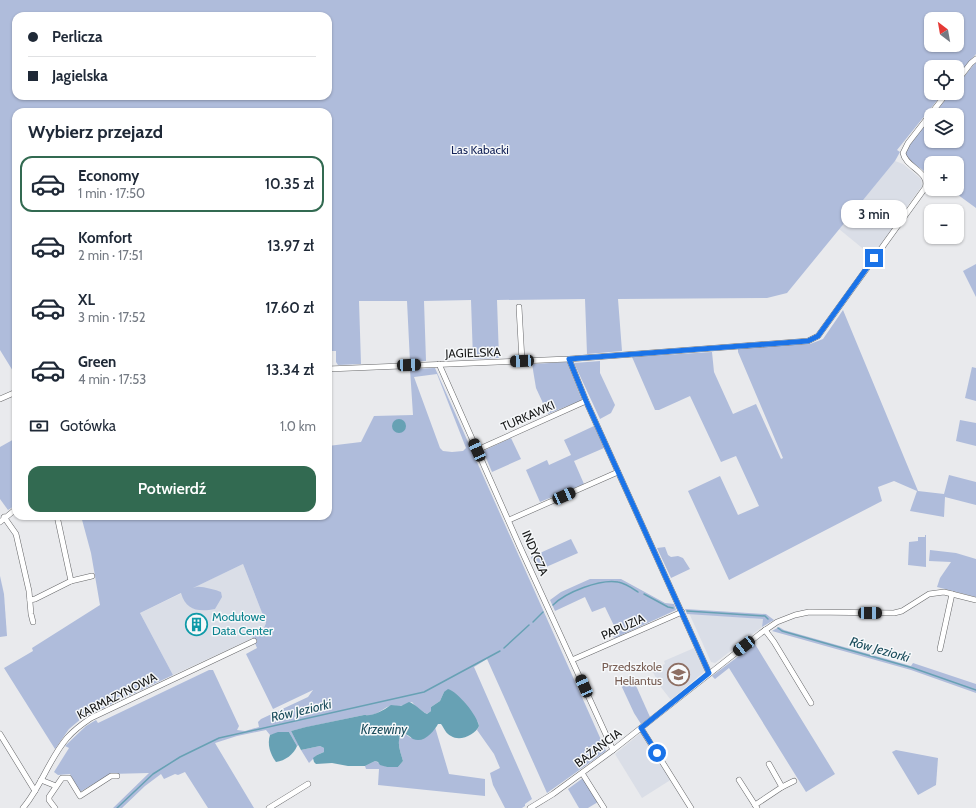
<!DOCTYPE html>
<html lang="pl">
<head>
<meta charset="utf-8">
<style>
	body { margin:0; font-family:Cabin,sans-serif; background:#f6f6f7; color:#1f2937; height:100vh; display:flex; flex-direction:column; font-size:15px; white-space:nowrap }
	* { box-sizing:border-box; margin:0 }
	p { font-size:13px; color:#747a83 }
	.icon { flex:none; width:22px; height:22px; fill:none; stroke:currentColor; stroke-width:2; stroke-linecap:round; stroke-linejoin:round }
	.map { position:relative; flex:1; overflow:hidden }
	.drawer { position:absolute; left:12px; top:108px; width:320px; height:412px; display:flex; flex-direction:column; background:#fff; border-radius:12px; box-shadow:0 1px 3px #0004 }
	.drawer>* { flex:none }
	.hud { position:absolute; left:12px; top:12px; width:320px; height:88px; border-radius:12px; box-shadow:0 1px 3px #0004; display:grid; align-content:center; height:88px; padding:0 16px; background:#fff }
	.needle { width:26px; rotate:329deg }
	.buttons { position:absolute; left:924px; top:12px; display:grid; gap:8px }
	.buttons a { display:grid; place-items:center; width:40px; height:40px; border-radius:8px; background:#fff; box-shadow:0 1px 3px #0004; font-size:20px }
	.end { position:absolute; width:18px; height:18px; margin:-9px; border:5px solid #1a73e8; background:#fff; box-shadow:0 0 0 2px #fff }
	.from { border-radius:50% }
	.bubble { position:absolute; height:28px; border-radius:12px; background:#fff; box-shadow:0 1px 3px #0004; font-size:13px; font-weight:600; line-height:28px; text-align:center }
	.car { position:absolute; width:12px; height:24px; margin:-12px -6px; border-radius:5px; box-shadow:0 0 3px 1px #0007; background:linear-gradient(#222 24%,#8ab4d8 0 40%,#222 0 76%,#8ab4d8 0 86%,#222 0) }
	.hud b { display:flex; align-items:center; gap:14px; height:38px; font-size:15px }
	.hud b+b { border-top:1px solid #e0e1e3 }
	.hud i { width:10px; height:10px; background:#1f2937 }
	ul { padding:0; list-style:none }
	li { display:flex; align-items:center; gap:12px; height:56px; margin:0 8px 6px; padding:0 8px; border:2px solid transparent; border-radius:12px }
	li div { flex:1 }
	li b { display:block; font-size:15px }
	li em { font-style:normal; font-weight:600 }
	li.on { border-color:#326a51 }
	li>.icon { width:36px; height:36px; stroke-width:1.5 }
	h2 { padding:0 16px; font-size:18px; line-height:48px }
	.pay { display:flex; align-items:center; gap:10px; height:44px; padding:0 16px; font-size:15px }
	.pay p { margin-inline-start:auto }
	.primary-button { display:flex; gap:8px; margin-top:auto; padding:8px 16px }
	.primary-button a { flex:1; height:46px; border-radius:12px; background:#326a51; color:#fff; font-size:16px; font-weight:600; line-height:46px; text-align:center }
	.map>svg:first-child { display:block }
	.built { fill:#dadee7 }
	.green { fill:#afbcdb; fill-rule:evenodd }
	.water { fill:#67a1b4 }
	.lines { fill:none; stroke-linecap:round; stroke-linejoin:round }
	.stream { stroke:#67a1b4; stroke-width:1.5 }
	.minor-casing { stroke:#666769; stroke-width:6 }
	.minor { stroke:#fff; stroke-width:5 }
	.route { stroke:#1a73e8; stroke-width:5 }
	.labels { text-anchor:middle; stroke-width:3; stroke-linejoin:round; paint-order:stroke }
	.park-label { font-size:12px; fill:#142358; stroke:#f6f8fa }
	.street-label { font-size:12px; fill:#171818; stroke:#f6f8fa }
	.culture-label { font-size:12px; fill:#0d838f; stroke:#f6f8fa; text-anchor:start }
	.education-label { font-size:12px; fill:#785e54; stroke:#f6f8fa; text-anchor:end }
	.water-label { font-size:13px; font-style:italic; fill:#1b4d5c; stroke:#f6f8fa }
</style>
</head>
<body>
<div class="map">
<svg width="976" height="808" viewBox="0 0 976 808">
	<rect width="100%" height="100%" fill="#e9eaed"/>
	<!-- built -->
	<g class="built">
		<path d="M895,161L903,164L921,179L922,186L903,212L898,214L895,217L893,220L895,225L872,256L839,229Z"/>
		<path d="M243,564L266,623L263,630L252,636L253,638L173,675L140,613Z"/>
		<path d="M689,613L763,619L762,627L715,663L711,662Z"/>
		<path d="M694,648L705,671L671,700L660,686L652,670L665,664L664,661Z"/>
		<path d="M642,732L672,779L642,798L615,754Z"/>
	</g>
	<!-- green -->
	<g class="green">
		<path d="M0,0H976V54L957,76V67H931V93H943L897,150L900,152L895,161L787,293L767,298L618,299L622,351L587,354L585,299L497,300L499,358L473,359L471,300L424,301L426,361L410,362L407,301H359L361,364L338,365L336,362V351H328V112H16V376L0,350ZM16,16H328V96H16ZM931,19H957V45H931Z"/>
		<path d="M976,62V208L950,189H957V163H931V176L906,158V151L908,147L931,118V141H957V115H933L951,93H957V85Z"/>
		<path d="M976,264V297L963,271Z"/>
		<path d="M843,310L918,491L944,494L949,475L976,482V505L945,497L944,517L910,511L917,491L894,481L878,487L882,501L729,580L688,491L720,476L738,515L759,506L736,456L721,462L690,396L659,410H655L632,357L712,352L714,372L733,414L756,404L781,459L783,458L738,352V348L810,344L823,339Z"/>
		<path d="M600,361V373L615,405L611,413L600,419L574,363Z"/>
		<path d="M567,362L582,400L548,414L536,388L532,364Z"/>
		<path d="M972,367L976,368V401L965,398Z"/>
		<path d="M435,368L606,751L547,793L487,659L474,667L532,799L525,804V806L522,808H505L493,785L490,773L500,768L494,754L477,730L479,726L478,722L444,692L440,701L431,707V711L427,714L417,708L412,702C408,703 403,706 400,706C395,706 392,705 387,707C378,712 376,716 364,715L307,727L291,731L299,745L297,746L289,732L270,735L266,730L237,736L215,743L254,808H208L185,772L178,775L175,774L164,779L161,774L145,786L122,808H113L149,773L110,774L80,792L70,774L58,775L54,772L69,748L65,746L86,726L96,720L98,723L209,670H213L239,726L237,730L245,731L259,727L258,722L261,719L308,697L313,690L273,709L246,654L257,648L252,636L263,630L266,623L243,564L191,589C193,588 195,587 197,587C201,586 216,590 221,592L222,597L215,609C199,612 186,611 181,593L140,613L173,675L82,718L69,729L55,749L4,668L33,651L32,648L100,605L91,553L81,516H328V446L361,442L374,416L413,415L410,369ZM437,374L466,448L463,451L452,452L443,451L440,448L414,377Z"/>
		<path d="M960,420L976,423V446L956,441Z"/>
		<path d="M594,426L604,448L574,461L584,484L540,502L526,470L547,460L549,465L571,455L564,440Z"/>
		<path d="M16,438V505L8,510L0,499V447Z"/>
		<path d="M511,438L521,459L492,472L483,451Z"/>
		<path d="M925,535H926V567L908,565L909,542L918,541V537H925Z"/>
		<path d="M571,539L578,553L537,571L531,557Z"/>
		<path d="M665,547L668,555L671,557L678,556L683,558L690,569L671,578L657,548Z"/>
		<path d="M930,550L956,553L976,559V597L937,587L940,578L951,562L929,561Z"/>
		<path d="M0,576L4,594L7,636L0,637Z"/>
		<path d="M590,579H621L665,603L674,604L676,610L615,638L613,636L618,634L605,607L592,612L585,597L555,611L550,600L561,592Z"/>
		<path d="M685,609L766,614L774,620L762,627L763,619L687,614Z"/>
		<path d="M779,627L784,630L911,666L913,663L976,684V693L911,670L772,631Z"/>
		<path d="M755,644L835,774L806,792L729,668L715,679L712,676Z"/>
		<path d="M633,679L650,717L641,724L634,713L621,685Z"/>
		<path d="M435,727L449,774L485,779V796L378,785L379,769H366L365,766L375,761L387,767H398L403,761C401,753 396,743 401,735L405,734L411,738Z"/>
		<path d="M320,746L324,748V752L317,755L309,763L301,750Z"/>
		<path d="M896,750L938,758L936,785L918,795L892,752Z"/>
		<path d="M583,778L598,802L588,808H579L568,789Z"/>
	</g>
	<!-- water -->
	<g class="water">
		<circle cx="399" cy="426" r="7"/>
		<path d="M448,689C458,692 477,715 479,726C475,735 460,742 451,736C446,734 444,728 441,724H438C434,731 424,744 413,739C410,737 409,735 405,734L401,735C396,743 401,753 403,761L398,767H387L380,765L378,762L375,761L365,766H348L332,763L316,764L314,762L313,758L317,755L324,752V748L320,746L301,750L291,731L306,727L364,715C375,716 382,711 391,705L401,706L409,702C414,703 421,711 427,714L431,711V707L440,701L444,692Z"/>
		<path d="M278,732H289L297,746C294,754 285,761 276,762C270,754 267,744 270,735Z"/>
	</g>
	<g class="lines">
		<!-- stream -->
		<g class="stream">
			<path d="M644,594L668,607L673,608"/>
			<path d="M553,605C566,592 600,579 618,582C625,583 632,588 638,592"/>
			<path d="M687,611L765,616L768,619"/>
			<path d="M533,622L543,612"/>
			<path d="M778,628L782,631L913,668L976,690"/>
			<path d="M504,648L529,625"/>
			<path d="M117,808L153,774L180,757L219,738L424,692L500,651"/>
		</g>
		<defs>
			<g id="minor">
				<path d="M957,81L971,63L976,59"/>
				<path d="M519,307L522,361"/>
				<path d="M569,359L586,401L709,673"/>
				<path d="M439,364L520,547L613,750"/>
				<path d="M328,369L569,359L808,341L818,336L925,188C931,172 905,167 903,153L908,143L947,93"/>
				<path d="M0,399L16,392"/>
				<path d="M477,450L586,401"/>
				<path d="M57,516L71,581"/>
				<path d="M4,517L16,534L29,591L31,614L33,622"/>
				<path d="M509,520L618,472"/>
				<path d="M0,522L16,509"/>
				<path d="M30,600L35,599L71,581L92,576"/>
				<path d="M765,630L774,642L811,703"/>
				<path d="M940,649L952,594"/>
				<path d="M572,660L682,612"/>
				<path d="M641,728L691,808"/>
				<path d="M0,734L35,791"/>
				<path d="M769,764L782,787"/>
				<path d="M582,773L604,808"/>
				<path d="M41,780L56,786"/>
				<path d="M739,780L757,808"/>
				<path d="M755,805L782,787L794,781"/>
				<path d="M23,808C41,787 49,759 67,738C74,730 82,724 91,718L254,641"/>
				<path d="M55,808L49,800V797L62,778H69L80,796L111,776H117"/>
				<path d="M269,808L308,784"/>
				<path d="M530,808L553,794L613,750L761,633L777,622L795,615L809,612L894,613L902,611L929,594L944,592L976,600"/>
			</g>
		</defs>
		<!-- minor casing -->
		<use href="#minor" class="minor-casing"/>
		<!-- minor -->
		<use href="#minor" class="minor"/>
	</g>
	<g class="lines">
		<!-- route -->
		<path class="route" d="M657,753L641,728L709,673L586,401L569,359L808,341L818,336L874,258"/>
	</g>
	<!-- icons -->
	<defs>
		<symbol id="building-ring" viewBox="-11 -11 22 22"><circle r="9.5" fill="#f6f8fa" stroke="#0f9aa8" stroke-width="1.5"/><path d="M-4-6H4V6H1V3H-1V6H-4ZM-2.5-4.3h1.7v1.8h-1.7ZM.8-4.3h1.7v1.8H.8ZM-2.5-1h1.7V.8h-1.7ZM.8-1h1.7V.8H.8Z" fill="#0f9aa8"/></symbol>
		<symbol id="school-ring" viewBox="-11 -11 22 22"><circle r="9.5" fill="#f6f8fa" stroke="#8d6e63" stroke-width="1.5"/><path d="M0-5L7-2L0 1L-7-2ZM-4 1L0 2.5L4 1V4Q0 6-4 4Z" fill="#8d6e63"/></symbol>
	</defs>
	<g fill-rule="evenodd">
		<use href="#building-ring" x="184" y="612" width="25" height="25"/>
		<use href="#school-ring" x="666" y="662" width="25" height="25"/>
	</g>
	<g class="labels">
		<!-- park labels -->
		<g class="park-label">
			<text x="480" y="154">Las Kabacki</text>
		</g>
		<!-- street labels -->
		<g class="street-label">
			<text transform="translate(473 353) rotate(-2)" y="4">JAGIELSKA</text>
			<text transform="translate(528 416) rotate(-24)" y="4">TURKAWKI</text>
			<text transform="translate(535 553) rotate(66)" y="4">INDYCZA</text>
			<text transform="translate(623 627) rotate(-24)" y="4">PAPUZIA</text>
			<text transform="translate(117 696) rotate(-27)" y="4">KARMAZYNOWA</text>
			<text transform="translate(598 748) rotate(-37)" y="4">BAŻANCIA</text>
		</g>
		<!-- culture labels -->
		<g class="culture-label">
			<text x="212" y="621">Modułowe<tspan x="212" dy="14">Data Center</tspan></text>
		</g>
		<!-- education labels -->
		<g class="education-label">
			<text x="662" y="671">Przedszkole<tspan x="662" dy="14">Heliantus</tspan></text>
		</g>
		<!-- water labels -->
		<g class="water-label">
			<text transform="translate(880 649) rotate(16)" y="5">Rów Jeziorki</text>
			<text transform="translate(301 710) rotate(-13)" y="5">Rów Jeziorki</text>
			<text x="384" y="734">Krzewiny</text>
		</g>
	</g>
</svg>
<div class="buttons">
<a><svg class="needle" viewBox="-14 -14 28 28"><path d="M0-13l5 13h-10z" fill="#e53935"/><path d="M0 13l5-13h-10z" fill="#747a83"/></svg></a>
<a><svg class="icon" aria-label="locate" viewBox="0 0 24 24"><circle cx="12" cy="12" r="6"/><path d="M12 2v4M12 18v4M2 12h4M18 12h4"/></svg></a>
<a><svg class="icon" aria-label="layers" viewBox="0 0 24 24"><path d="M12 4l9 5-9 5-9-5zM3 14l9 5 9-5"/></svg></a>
<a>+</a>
<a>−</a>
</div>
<i class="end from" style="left:657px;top:753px"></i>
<i class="end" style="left:874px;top:258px"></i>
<div class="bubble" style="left:841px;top:200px;width:66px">3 min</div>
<i class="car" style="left:522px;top:361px;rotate:267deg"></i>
<i class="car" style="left:409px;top:365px;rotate:88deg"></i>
<i class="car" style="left:477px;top:450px;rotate:336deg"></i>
<i class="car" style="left:564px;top:496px;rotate:66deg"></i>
<i class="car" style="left:870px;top:613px;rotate:90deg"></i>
<i class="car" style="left:744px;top:646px;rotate:232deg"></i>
<i class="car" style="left:584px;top:686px;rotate:336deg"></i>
<div class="hud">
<b><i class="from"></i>Perlicza</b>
<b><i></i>Jagielska</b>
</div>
<section class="drawer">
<h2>Wybierz przejazd</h2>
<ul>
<li class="on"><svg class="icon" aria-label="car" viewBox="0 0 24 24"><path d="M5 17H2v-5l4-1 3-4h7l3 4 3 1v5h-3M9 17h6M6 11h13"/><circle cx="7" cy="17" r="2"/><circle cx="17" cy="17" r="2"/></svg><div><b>Economy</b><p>1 min · 17:50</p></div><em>10.35 zł</em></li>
<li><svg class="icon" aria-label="car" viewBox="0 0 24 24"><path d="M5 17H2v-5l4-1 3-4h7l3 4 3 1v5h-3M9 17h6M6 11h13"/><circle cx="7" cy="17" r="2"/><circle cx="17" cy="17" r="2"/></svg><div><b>Komfort</b><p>2 min · 17:51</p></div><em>13.97 zł</em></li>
<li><svg class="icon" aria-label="car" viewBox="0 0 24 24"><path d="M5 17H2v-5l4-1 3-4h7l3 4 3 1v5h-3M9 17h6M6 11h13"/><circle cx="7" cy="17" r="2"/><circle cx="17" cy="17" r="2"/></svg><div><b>XL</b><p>3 min · 17:52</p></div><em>17.60 zł</em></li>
<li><svg class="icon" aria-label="car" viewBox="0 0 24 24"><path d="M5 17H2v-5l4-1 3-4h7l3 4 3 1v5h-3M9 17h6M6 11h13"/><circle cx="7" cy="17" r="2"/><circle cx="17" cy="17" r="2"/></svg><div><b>Green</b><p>4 min · 17:53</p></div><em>13.34 zł</em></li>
</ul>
<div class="pay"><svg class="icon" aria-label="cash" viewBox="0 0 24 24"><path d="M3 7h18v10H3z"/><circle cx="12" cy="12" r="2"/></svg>Gotówka<p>1.0 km</p></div>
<div class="primary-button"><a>Potwierdź</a></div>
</section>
</div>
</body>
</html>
